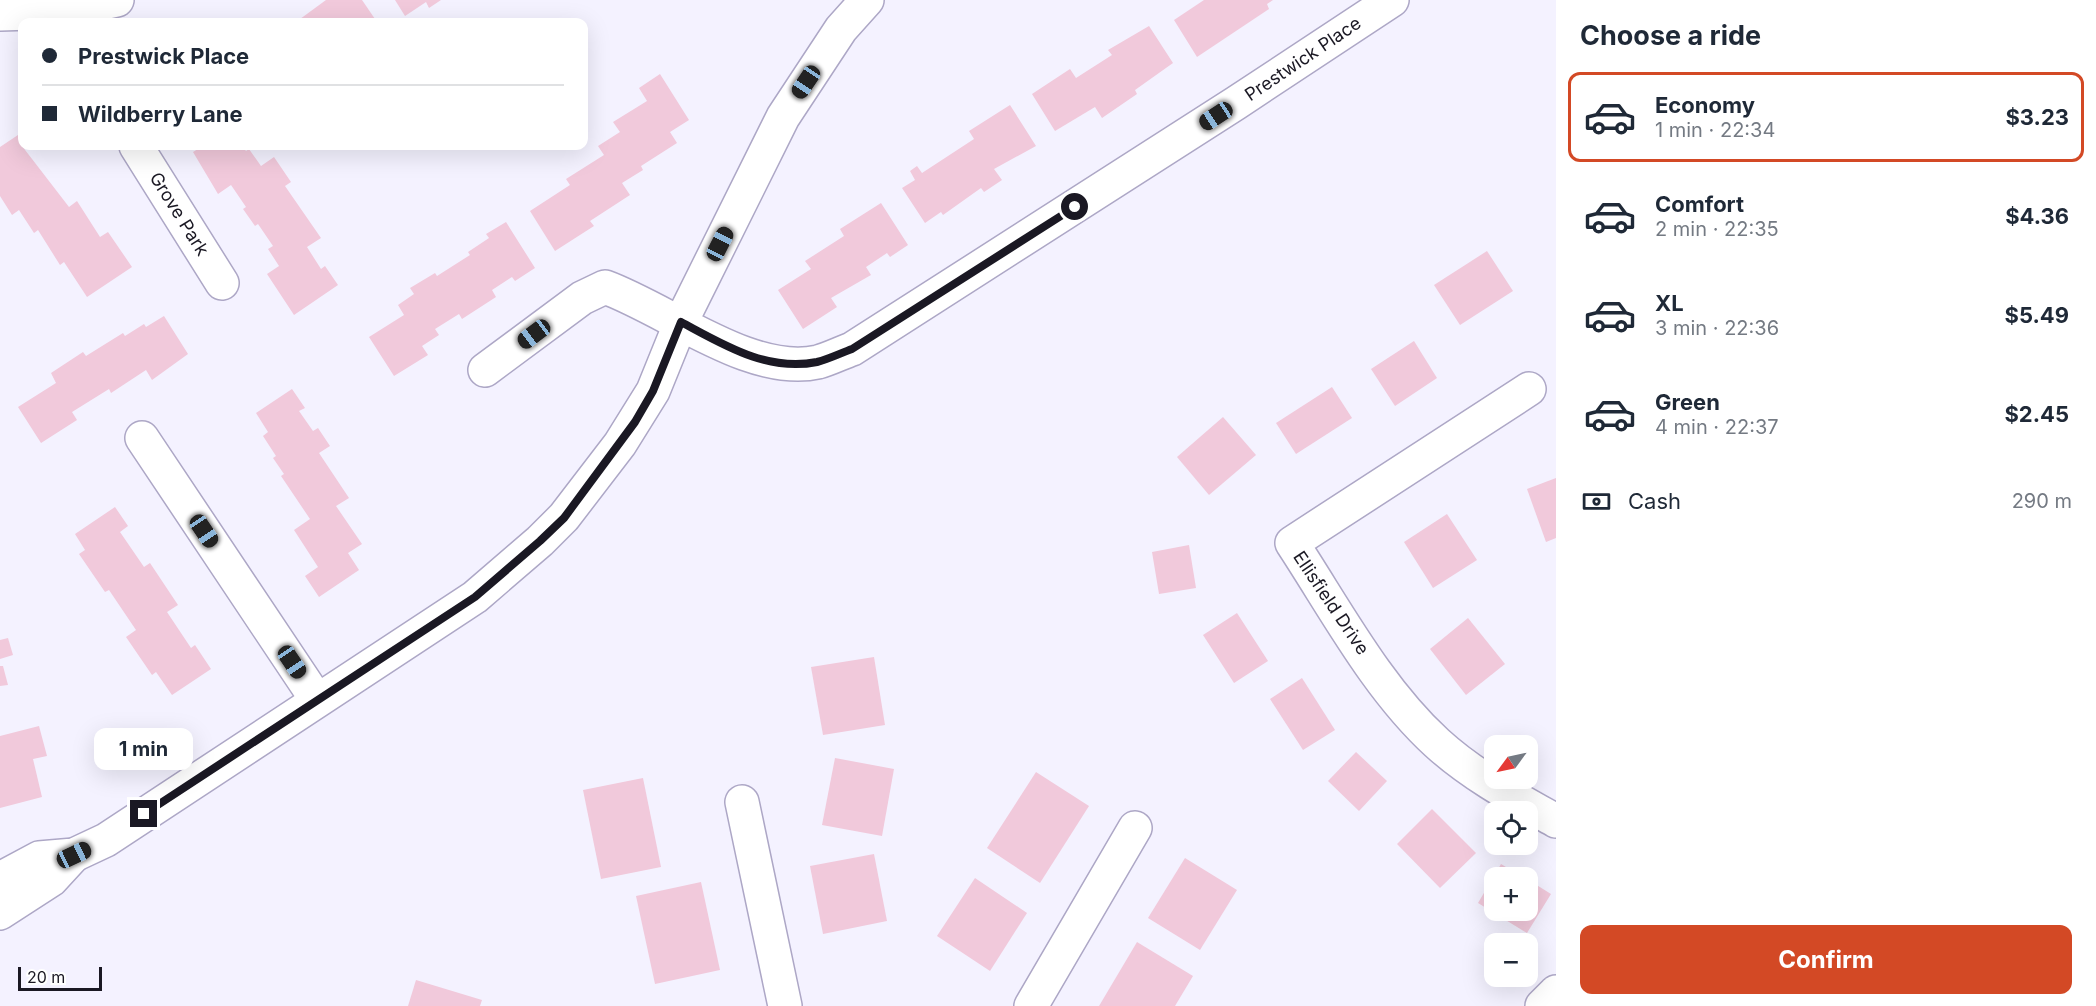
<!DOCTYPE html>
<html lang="en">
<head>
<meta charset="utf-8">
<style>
	body { margin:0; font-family:Inter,sans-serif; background:#f6f6f7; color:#1f2937; height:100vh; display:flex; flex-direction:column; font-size:22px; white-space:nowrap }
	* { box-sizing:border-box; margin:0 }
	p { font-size:20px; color:#747a83 }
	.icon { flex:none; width:33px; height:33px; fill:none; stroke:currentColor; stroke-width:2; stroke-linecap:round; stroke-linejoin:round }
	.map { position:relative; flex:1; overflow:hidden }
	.sheet { display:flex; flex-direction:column; background:#fff; width:540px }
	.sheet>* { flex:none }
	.banner { position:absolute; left:18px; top:18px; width:570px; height:132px; border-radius:12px; box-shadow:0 6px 24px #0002; display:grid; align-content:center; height:132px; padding:0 24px; background:#fff }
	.needle { width:39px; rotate:237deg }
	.buttons { position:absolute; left:1484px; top:735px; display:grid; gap:12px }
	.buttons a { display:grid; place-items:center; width:54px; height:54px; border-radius:12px; background:#fff; box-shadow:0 6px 24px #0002; font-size:30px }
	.scale { position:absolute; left:18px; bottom:15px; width:84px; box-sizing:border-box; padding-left:6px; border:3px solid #1a1823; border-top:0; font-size:16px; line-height:21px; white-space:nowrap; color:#1a1823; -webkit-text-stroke:4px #fff; paint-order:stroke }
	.end { position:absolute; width:27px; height:27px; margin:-14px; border:8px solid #1a1823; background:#fff; box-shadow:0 0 0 3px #fff }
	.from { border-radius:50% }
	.bubble { position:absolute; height:42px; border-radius:12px; background:#fff; box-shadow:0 6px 24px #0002; font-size:20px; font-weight:700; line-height:42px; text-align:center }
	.car { position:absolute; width:18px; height:36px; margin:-18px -9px; border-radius:8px; box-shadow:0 0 4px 2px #0007; background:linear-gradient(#222 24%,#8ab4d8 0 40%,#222 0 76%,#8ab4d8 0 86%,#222 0) }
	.banner b { display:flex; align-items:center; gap:21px; height:57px; font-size:22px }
	.banner b+b { border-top:2px solid #e0e1e3 }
	.banner i { width:15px; height:15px; background:#1f2937 }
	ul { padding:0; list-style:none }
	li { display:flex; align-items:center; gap:18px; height:90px; margin:0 12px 9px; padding:0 12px; border:3px solid transparent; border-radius:12px }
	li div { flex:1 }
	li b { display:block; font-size:22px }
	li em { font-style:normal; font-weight:700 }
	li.selected { border-color:#d34925 }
	li>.icon { width:54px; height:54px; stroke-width:1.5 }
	h2 { padding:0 24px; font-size:27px; line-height:72px }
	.pay { display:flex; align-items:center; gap:15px; height:66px; padding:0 24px; font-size:22px }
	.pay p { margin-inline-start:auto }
	.button { display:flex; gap:12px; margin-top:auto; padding:12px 24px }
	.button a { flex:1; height:69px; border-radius:12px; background:#d34925; color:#fff; font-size:24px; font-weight:700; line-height:69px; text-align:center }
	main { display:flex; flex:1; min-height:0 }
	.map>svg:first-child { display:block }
	.building { fill:#f1c9db }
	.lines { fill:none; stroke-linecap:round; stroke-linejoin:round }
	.minor-casing { stroke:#ada7c6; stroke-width:36 }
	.minor { stroke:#fff; stroke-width:33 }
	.route { stroke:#1a1823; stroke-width:8 }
	.labels { text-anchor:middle; stroke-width:4.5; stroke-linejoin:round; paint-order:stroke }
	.street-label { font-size:18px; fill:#1a1823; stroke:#fff }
</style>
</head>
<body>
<main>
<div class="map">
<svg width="1556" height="1006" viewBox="0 0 1556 1006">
	<rect width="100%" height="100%" fill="#f4f2ff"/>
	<!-- building -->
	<g class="building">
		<path d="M326,0H362L375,19L370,22H296Z"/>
		<path d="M395,0H441L429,8L426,2L405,16Z"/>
		<path d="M1204,0H1273L1267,4L1269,9L1197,57L1174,20Z"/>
		<path d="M1149,26L1173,63L1135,90L1137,94L1102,118L1095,107L1055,131L1032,94L1070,69L1076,78L1112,55L1108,50Z"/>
		<path d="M660,74L689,120L670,132L677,143L641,166L643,170L622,183L630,195L590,221L594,226L555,251L530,211L570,185L566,179L604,155L598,146L620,132L613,122L647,101L639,88Z"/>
		<path d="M1010,105L1036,146L994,169L1002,180L984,192L981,188L943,215L941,212L925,223L902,188L915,180L910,171L917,166L922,173L974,139L969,131Z"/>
		<path d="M18,135L22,146L69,207L77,201L100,237L108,232L132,267L87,297L64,262L60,265L38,230L34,233L19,210L12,215L0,196V147Z"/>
		<path d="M203,146H242L246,151L249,149L261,166L274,157L291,182L285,186L321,238L307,247L321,269L325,266L338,285L294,315L267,274L279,266L268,249L273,246L258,224L255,226L243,209L246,207L231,185L218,194L193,152Z"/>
		<path d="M881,203L908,245L890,257L887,253L866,267L871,275L831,298L837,307L803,329L778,290L811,269L805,261L844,236L840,229Z"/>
		<path d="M506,222L535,268L515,281L512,277L492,290L496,297L462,319L459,314L435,329L439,335L422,346L428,355L394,376L369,337L404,315L398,305L414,294L410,288L435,273L437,276L470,255L468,252L489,238L486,234Z"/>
		<path d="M1487,251L1513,291L1460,325L1434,285Z"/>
		<path d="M164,316L188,354L152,380L146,370L111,393L109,389L72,412L77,420L41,443L18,407L56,383L51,373L83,352L86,356L123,333L125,336L144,324L146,327Z"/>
		<path d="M1414,341L1437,378L1395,406L1371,369Z"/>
		<path d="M1332,387L1352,418L1296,454L1276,423Z"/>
		<path d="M292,389L305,408L299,411L313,431L318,428L330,446L319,453L349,498L336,506L362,544L348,553L359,570L319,597L305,576L318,567L294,530L310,519L281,476L284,474L273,458L276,456L263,436L268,432L256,413Z"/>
		<path d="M1223,417L1256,455L1209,495L1177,457Z"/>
		<path d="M1556,478V538L1546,542L1527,489Z"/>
		<path d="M115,507L128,526L120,532L144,567L150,563L178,605L167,612L191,648L195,645L211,669L172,695L156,672L152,675L126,637L136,630L109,590L105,592L79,554L85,550L75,534Z"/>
		<path d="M1447,514L1477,560L1433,588L1404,542Z"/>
		<path d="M1189,545L1196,588L1159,594L1152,552Z"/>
		<path d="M1237,613L1268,661L1234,683L1203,635Z"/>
		<path d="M1468,618L1505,664L1466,695L1430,649Z"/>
		<path d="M8,638L13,655L0,659V640Z"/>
		<path d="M874,657L885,725L823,735L811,667Z"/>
		<path d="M0,666H3L8,685L0,686Z"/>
		<path d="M1302,678L1335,730L1303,750L1270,699Z"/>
		<path d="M39,726L47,756L33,759L42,797L0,808V736Z"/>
		<path d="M1356,752L1387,781L1359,811L1328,781Z"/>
		<path d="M835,758L894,769L882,836L822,825Z"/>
		<path d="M1036,772L1089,806L1040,883L987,848Z"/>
		<path d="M643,778L661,867L601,879L583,790Z"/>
		<path d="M1432,809L1476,853L1440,888L1397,844Z"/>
		<path d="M874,854L887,921L823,934L810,866Z"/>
		<path d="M1185,858L1237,890L1200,950L1148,918Z"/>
		<path d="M1501,864L1524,878H1494V910H1527V879L1551,894L1527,933L1478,903Z"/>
		<path d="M975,878L1027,913L990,971L937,936Z"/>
		<path d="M701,882L720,970L655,984L636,896Z"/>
		<path d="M1137,942L1193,976L1175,1006H1099Z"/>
		<path d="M416,980L482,1000L480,1006H408Z"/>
	</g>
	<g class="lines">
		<defs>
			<g id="minor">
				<path d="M0,14L64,12L117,0"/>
				<path d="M136,146L222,283"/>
				<path d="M485,370L582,298L605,287C668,310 751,377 818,362C829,359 841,353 852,349L1236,103L1392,0"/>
				<path d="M1529,389L1292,543C1336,610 1377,688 1437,743C1472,775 1515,798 1556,821"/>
				<path d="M142,438L317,700"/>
				<path d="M742,802L785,1006"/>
				<path d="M0,879L39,858L74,855L106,840L475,597L540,541L564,517L620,444L653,391L681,322L783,117L841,29L867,0"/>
				<path d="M0,913L51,880L74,855"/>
				<path d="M1031,1006L1135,828"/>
				<path d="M1542,1006L1556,992"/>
			</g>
		</defs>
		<!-- minor casing -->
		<use href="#minor" class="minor-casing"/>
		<!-- minor -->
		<use href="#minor" class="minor"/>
	</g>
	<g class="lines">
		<!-- route -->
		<path class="route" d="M144,814L475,597L540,541L564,518L635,422L653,391L681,322C724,345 767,372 817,362C829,359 841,353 852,349L1075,207"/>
	</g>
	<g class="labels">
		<!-- street labels -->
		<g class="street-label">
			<text transform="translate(1303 59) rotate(-34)" y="6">Prestwick Place</text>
			<text transform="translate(179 214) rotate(58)" y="6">Grove Park</text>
			<text transform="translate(1331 603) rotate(56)" y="6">Ellisfield Drive</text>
		</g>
	</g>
</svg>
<div class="buttons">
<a><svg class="needle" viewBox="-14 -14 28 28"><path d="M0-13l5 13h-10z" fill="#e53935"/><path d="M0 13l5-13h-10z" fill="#747a83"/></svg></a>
<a><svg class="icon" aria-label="locate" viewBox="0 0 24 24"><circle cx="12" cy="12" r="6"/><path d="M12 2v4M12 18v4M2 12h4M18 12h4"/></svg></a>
<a>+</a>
<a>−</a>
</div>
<div class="scale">20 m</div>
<i class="end from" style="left:1075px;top:207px"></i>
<i class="end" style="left:144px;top:814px"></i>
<div class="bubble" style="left:94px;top:728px;width:99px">1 min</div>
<i class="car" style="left:806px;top:82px;rotate:214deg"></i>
<i class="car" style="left:1216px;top:116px;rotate:237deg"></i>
<i class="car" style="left:720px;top:244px;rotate:27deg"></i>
<i class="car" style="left:534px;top:334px;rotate:233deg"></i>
<i class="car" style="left:204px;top:531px;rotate:146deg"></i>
<i class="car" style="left:292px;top:662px;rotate:146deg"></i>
<i class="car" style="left:74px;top:855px;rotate:65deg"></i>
<div class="banner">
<b><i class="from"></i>Prestwick Place</b>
<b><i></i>Wildberry Lane</b>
</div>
</div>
<section class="sheet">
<h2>Choose a ride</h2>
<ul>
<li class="selected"><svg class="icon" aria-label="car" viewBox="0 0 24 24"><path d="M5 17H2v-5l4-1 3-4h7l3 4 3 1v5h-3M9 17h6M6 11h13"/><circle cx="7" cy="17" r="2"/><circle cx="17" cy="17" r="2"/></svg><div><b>Economy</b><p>1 min · 22:34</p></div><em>$3.23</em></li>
<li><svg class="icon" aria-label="car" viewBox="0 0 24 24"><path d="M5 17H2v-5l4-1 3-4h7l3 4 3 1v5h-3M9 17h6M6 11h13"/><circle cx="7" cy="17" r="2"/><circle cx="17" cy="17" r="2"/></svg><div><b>Comfort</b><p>2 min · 22:35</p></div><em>$4.36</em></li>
<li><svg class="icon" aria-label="car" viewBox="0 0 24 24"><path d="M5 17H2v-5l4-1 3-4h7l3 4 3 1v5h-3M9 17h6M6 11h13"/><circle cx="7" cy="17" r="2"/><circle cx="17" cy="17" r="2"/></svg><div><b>XL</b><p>3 min · 22:36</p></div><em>$5.49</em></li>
<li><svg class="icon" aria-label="car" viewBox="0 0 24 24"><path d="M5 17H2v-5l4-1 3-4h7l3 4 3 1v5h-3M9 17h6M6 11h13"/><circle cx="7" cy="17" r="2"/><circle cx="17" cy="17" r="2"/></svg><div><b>Green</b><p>4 min · 22:37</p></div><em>$2.45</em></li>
</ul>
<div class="pay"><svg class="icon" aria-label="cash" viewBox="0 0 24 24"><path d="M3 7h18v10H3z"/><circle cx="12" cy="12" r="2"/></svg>Cash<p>290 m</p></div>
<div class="button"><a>Confirm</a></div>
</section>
</main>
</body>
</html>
